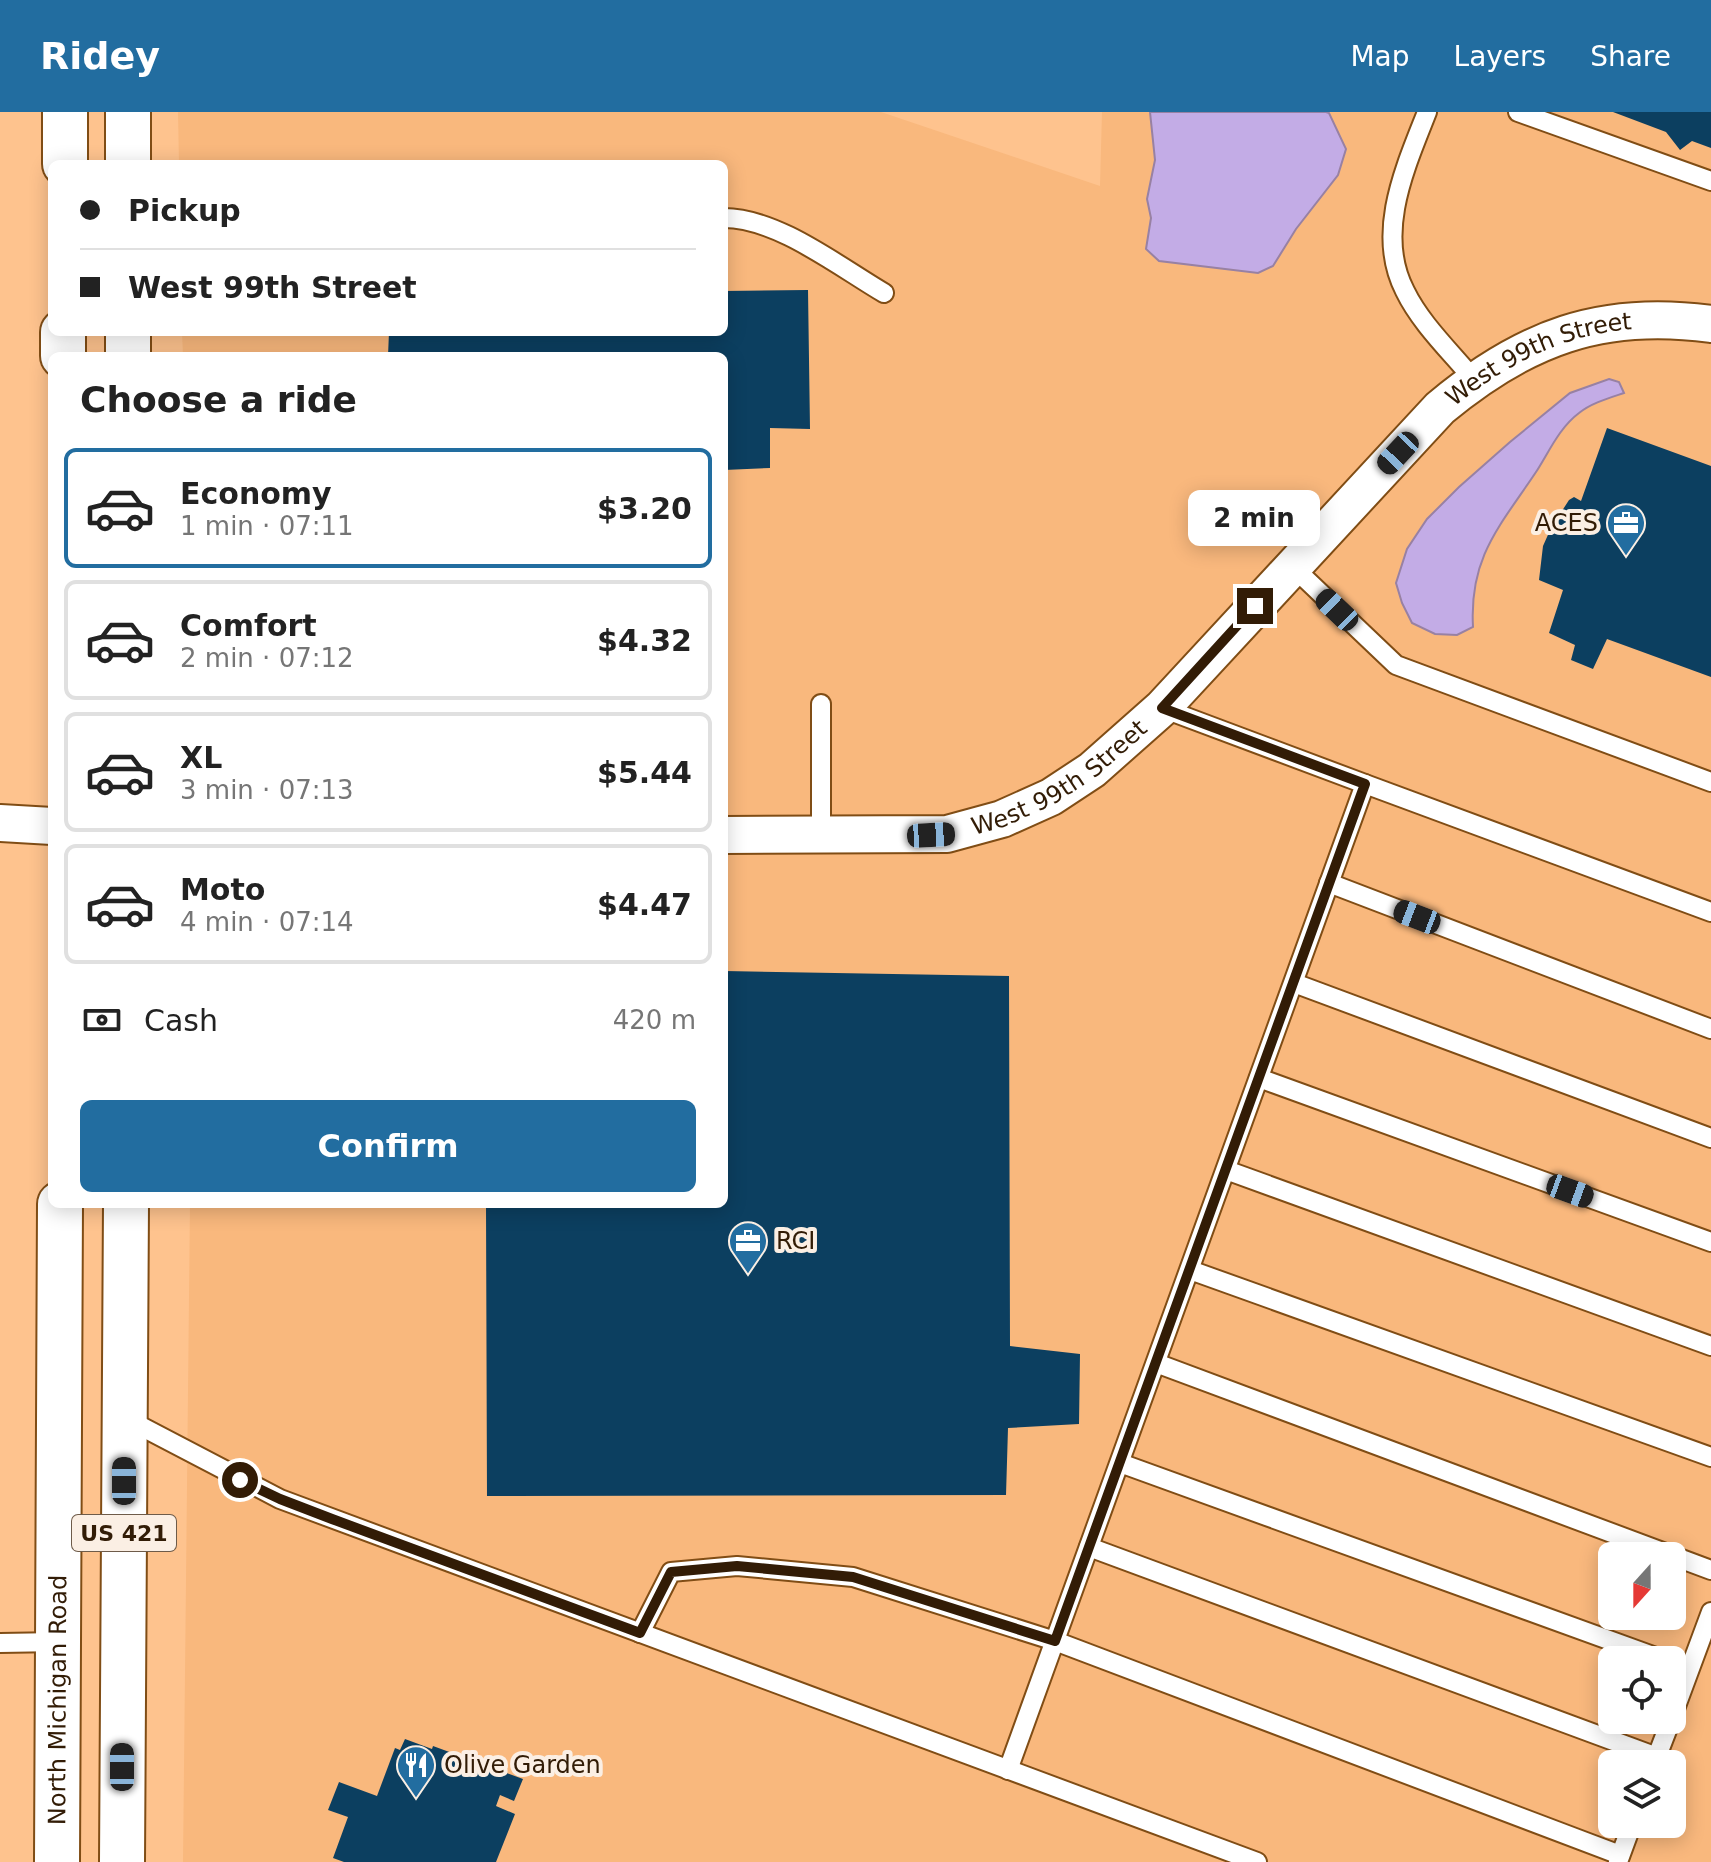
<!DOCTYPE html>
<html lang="en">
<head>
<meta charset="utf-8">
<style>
	body { margin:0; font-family:"DejaVu Sans",sans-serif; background:#f6f6f6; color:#222; height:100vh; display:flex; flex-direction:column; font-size:30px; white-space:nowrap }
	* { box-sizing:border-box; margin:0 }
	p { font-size:26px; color:#767676 }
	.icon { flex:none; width:44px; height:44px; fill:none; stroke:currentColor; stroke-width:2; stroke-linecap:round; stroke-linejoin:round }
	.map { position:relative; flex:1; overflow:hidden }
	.details { position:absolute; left:48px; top:240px; width:680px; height:856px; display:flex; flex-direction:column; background:#fff; border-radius:12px; box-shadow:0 4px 20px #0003 }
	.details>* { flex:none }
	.top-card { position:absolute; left:48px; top:48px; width:680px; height:176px; border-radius:12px; box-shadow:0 4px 20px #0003; display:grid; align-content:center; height:176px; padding:0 32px; background:#fff }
	.needle { width:52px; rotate:201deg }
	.buttons { position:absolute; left:1598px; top:1430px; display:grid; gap:16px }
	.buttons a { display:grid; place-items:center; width:88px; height:88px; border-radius:12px; background:#fff; box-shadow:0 4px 20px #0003; font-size:40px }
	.end { position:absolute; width:36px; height:36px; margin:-18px; border:10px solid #321c06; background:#fff; box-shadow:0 0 0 4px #fff }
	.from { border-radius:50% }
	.bubble { position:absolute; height:56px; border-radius:12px; background:#fff; box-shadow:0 4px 20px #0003; font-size:26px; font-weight:800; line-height:56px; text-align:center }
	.car { position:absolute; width:24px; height:48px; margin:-24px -12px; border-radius:10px; box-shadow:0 0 6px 2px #0007; background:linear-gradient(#222 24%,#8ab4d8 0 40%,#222 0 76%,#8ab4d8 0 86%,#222 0) }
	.top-card b { display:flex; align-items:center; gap:28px; height:76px; font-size:30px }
	.top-card b+b { border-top:2px solid #e0e0e0 }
	.top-card i { width:20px; height:20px; background:#222 }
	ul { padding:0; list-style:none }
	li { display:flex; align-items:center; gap:24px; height:120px; margin:0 16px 12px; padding:0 16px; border:4px solid #e0e0e0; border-radius:12px }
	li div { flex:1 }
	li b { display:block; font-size:30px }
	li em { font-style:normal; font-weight:800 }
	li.current { border-color:#226da0 }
	li>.icon { width:72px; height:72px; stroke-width:1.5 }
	h2 { padding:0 32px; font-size:36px; line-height:96px }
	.pay { display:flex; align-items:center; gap:20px; height:88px; padding:0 32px; font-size:30px }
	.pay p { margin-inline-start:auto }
	.cta { display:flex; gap:16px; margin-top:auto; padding:16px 32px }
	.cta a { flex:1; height:92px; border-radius:12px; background:#226da0; color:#fff; font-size:32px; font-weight:800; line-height:92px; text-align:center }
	header { display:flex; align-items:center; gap:48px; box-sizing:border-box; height:112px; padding:0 40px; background:#226da0; color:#fff }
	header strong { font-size:38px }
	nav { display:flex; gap:44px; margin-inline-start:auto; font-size:28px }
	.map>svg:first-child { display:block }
	.built { fill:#f9b87d; fill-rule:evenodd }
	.water { fill:#c3ace6; stroke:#9881a3; stroke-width:2 }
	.building { fill:#0c3f60 }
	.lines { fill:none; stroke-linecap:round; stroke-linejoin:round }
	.service-casing { stroke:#804d15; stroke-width:22 }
	.minor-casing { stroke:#804d15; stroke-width:40 }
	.primary-casing { stroke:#804d15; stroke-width:48 }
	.service { stroke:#fff; stroke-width:18 }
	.minor { stroke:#fff; stroke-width:36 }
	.primary { stroke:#fff; stroke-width:44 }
	.route { stroke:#321c06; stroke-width:10 }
	.labels { text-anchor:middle; stroke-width:8; stroke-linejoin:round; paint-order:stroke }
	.shield { fill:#fbefe4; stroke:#6e5b49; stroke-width:2 }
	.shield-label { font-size:22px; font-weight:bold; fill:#321c06 }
	.street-label { font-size:24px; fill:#321c06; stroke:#fbefe4 }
	.poi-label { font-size:24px; fill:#321c06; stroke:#fbefe4; text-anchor:start }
</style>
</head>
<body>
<header>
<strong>Ridey</strong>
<nav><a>Map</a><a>Layers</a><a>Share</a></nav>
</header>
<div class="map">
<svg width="1711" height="1750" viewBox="0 0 1711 1750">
	<rect width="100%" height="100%" fill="#fec38e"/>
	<!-- built -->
	<path class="built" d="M178,0H881L1100,74L1102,0H1711V1750H183L190,1092H724V244H183L182,220H724V52H179ZM1612,1444H1672V1504H1612ZM1612,1548H1672V1608H1612ZM1612,1652H1672V1712H1612Z"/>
	<!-- water -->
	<g class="water">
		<path d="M1150,0H1326L1329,1L1346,37L1338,63L1296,117L1273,154L1258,161L1159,149L1146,137L1151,106L1147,87L1155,48Z"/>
		<path d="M1609,267L1619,270L1624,281C1609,286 1591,291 1579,301C1559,316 1549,340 1536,360C1500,414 1469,445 1473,515L1457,523L1435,522L1412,511L1402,491L1396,471L1407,437L1427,407L1459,375L1510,330L1570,281Z"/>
	</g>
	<!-- building -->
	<g class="building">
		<path d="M1613,0H1711V36L1692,29L1680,38L1666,20Z"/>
		<path d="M808,178L810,317L770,316V356L724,358V244H388L389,220H724V179Z"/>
		<path d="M1607,316L1711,354V565L1607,527L1593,557L1571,548L1575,533L1549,521L1563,478L1539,468L1543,434L1551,416L1569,388L1574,385L1581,389Z"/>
		<path d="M724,859L1009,864L1010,1234L1080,1242L1079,1312L1008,1316L1006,1383L487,1384L486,1092H724Z"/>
		<path d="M405,1627L432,1637L433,1634L523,1667L514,1689L500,1683L496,1694L515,1702L496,1750H344L333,1746L348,1705L328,1698L339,1670L377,1684L395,1636L400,1638Z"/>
	</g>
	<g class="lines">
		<defs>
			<g id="service">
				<path d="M1427,0C1405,56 1375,121 1405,179C1421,212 1451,240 1474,268"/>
				<path d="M1518,0L1711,69"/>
				<path d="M724,106C777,106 838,154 884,181"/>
				<path d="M1292,454L1396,553L1711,670"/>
				<path d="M821,592V724"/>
				<path d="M1365,672L1711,800"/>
				<path d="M1329,771L1711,917"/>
				<path d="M1294,871L1711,1026"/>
				<path d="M1259,966L1711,1130"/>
				<path d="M1226,1058L1711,1234"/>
				<path d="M1190,1158L1711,1345"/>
				<path d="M1156,1251L1711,1458"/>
				<path d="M127,1307L280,1387L1257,1750"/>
				<path d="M1120,1351L1664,1548"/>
				<path d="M1089,1435L1657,1645"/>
				<path d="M640,1521L671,1460L737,1454L853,1465L1055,1529L1620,1743"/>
				<path d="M0,1531L59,1530"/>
				<path d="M1672,1605L1711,1500"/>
				<path d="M1654,1652L1671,1608"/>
				<path d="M1008,1658L1365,672L1162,596"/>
				<path d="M1618,1750L1632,1712"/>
			</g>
			<g id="minor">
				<path d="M0,711L52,714"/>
				<path id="s1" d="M724,723L947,722L1002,707L1051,685L1092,658L1162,596L1440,296C1524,226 1601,197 1711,212"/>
			</g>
			<g id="primary">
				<path d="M65,52V0"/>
				<path d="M128,52V0"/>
				<path d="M63,244V220"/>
				<path d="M128,244V220"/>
				<path id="s2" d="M57,1750L60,1092"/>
				<path d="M122,1750L126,1092"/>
			</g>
		</defs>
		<!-- service casing -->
		<use href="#service" class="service-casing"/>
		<!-- minor casing -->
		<use href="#minor" class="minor-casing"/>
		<!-- primary casing -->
		<use href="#primary" class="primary-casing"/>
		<!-- service -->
		<use href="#service" class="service"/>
		<!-- minor -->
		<use href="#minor" class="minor"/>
		<!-- primary -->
		<use href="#primary" class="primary"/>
	</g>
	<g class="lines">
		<!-- route -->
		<path class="route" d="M240,1368L280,1387L332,1407L640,1521L671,1460L737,1454L853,1465L1055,1529L1365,672L1162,596L1255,494"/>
	</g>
	<!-- icons -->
	<defs>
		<symbol id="office-pin" viewBox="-11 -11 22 30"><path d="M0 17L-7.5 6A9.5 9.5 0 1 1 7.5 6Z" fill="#226da0" stroke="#fbefe4"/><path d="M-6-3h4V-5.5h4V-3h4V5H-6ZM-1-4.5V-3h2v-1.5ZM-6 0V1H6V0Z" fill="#fff"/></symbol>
		<symbol id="restaurant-pin" viewBox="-11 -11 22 30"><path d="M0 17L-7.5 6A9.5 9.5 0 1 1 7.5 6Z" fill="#226da0" stroke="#fbefe4"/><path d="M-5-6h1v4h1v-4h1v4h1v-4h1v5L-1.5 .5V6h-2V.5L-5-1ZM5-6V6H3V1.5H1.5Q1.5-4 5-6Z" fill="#fff"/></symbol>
	</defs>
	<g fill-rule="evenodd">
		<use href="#office-pin" x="1604" y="389" width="44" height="60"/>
		<use href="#office-pin" x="726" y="1107" width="44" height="60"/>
		<use href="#restaurant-pin" x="394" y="1631" width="44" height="60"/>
	</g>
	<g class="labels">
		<!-- shield labels -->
		<rect class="shield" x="72" y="1403" width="104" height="36" rx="6"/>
		<g class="shield-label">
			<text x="124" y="1429">US 421</text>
		</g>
		<!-- street labels -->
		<g class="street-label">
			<text dy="8" stroke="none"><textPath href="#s1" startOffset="998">West 99th Street</textPath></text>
			<text dy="8" stroke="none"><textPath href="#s1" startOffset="350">West 99th Street</textPath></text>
			<text dy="8" stroke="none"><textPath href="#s2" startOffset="162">North Michigan Road</textPath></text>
		</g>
		<!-- poi labels -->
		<g class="poi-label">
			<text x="1598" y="419" text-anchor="end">ACES</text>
			<text x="776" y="1137">RCI</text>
			<text x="444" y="1661">Olive Garden</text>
		</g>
	</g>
</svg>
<div class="buttons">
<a><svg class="needle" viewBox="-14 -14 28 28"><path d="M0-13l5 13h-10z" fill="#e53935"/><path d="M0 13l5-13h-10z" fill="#767676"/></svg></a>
<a><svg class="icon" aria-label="locate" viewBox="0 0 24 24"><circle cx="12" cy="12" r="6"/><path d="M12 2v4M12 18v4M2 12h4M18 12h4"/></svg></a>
<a><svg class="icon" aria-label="layers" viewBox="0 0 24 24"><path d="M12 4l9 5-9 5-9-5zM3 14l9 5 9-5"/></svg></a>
</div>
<i class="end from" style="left:240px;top:1368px"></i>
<i class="end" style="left:1255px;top:494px"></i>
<div class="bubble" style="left:1188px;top:378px;width:132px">2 min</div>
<i class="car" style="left:1398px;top:341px;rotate:223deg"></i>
<i class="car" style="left:1337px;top:498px;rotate:314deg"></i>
<i class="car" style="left:931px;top:723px;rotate:87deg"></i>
<i class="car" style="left:1417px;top:805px;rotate:291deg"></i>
<i class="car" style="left:1570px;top:1079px;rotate:110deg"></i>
<i class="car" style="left:124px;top:1369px;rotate:0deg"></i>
<i class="car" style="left:122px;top:1655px;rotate:0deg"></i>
<div class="top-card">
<b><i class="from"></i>Pickup</b>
<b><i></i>West 99th Street</b>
</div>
<section class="details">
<h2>Choose a ride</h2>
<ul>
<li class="current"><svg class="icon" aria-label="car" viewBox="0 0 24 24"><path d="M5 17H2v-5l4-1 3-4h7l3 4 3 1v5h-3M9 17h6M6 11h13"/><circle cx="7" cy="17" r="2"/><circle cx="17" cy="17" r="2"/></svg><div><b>Economy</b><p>1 min · 07:11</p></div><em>$3.20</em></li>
<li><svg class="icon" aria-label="car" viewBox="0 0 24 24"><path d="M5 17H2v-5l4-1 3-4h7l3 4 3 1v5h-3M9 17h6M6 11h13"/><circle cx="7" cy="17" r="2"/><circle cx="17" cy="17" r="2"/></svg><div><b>Comfort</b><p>2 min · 07:12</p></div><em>$4.32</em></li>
<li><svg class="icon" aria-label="car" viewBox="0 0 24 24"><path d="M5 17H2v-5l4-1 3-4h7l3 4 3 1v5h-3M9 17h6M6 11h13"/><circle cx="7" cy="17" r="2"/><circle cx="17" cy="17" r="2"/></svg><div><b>XL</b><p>3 min · 07:13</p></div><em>$5.44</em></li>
<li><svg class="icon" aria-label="car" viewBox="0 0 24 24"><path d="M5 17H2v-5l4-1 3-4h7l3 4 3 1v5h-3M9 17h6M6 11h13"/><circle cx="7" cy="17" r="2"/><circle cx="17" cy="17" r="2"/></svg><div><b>Moto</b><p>4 min · 07:14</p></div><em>$4.47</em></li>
</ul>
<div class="pay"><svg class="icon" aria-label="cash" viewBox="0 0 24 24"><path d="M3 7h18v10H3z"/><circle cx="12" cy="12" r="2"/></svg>Cash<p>420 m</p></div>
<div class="cta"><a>Confirm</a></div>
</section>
</div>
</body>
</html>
